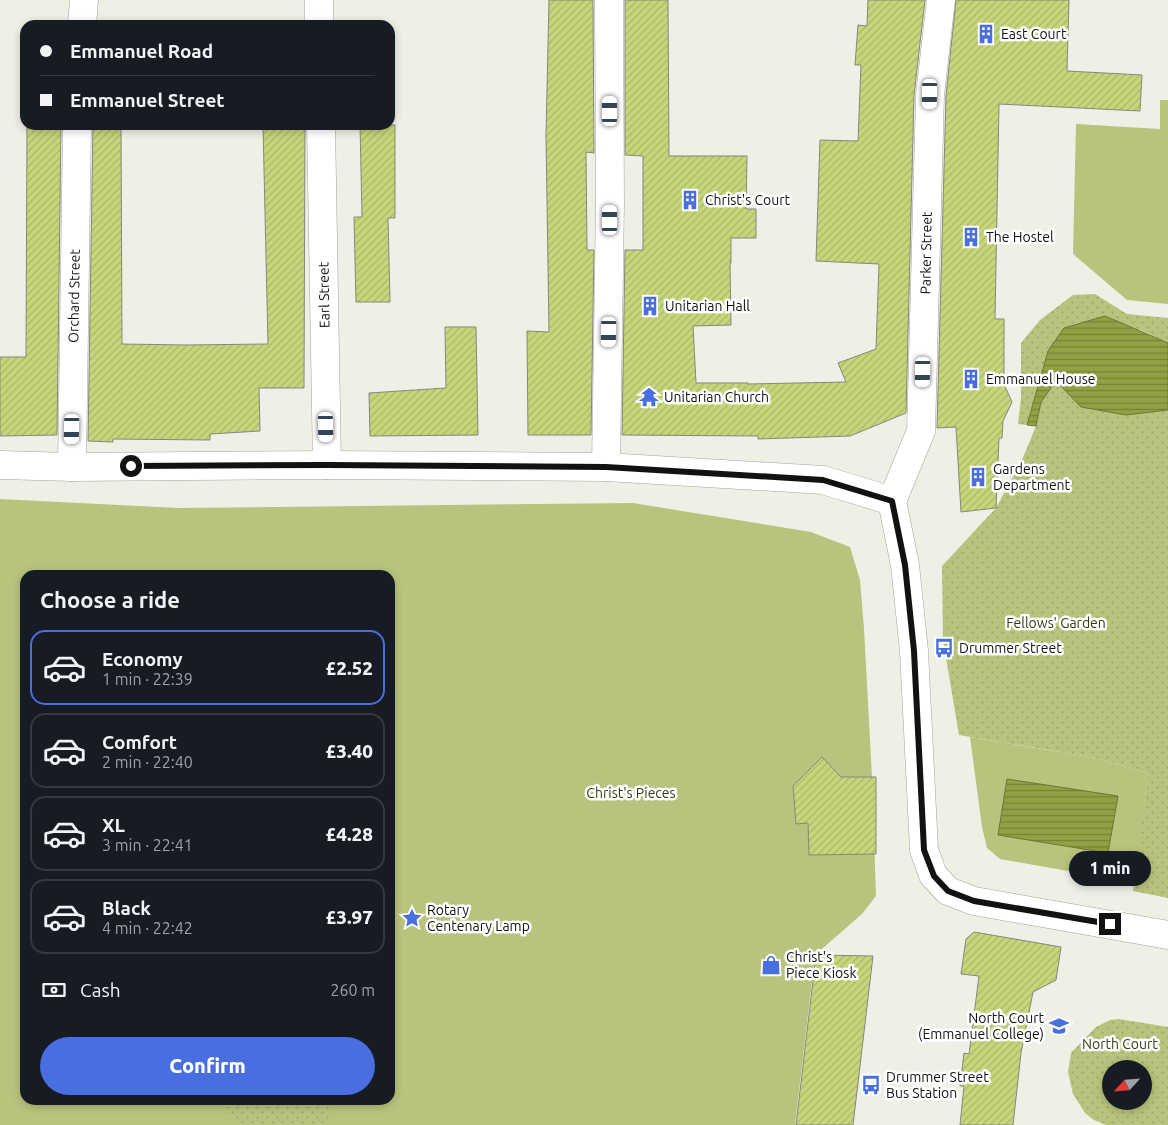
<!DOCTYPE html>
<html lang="en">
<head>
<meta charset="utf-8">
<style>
	body { margin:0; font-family:Ubuntu,sans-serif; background:#20242c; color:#f1f3f6; height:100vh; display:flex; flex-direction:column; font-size:19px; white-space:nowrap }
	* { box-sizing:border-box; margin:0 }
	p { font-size:16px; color:#9ea1a6 }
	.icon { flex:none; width:28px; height:28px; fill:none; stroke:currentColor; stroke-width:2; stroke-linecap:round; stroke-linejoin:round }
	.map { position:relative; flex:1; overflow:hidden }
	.sheet { position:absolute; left:20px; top:570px; width:375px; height:535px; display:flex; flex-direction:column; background:#171b24; border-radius:15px; box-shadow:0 2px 8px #0003 }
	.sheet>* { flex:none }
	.hud { position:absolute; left:20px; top:20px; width:375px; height:110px; border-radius:15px; box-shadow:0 2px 8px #0003; display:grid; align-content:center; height:110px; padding:0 20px; background:#171b24 }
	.needle { width:32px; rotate:244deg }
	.controls { position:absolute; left:1102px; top:1060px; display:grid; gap:10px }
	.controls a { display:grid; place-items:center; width:50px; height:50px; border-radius:50%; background:#171b24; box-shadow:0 2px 8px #0003; font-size:25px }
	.end { position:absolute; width:22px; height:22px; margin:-11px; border:6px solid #121310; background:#fff; box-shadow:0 0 0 2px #fff }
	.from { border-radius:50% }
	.bubble { position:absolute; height:35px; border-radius:18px; background:#171b24; box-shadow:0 2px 8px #0003; font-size:16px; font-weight:800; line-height:35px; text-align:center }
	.car { position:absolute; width:15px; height:30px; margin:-15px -8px; border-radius:6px; box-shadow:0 0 4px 1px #0007; background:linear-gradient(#fff 24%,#345 0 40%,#fff 0 76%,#345 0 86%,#fff 0) }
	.hud b { display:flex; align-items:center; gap:18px; height:48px; font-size:19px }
	.hud b+b { border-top:1px solid #363941 }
	.hud i { width:12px; height:12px; background:#f1f3f6 }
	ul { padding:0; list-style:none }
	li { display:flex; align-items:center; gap:15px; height:75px; margin:0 10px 8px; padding:0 10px; border:2px solid #363941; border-radius:15px }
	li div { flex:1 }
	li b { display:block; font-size:19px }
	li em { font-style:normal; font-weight:800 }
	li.selected { border-color:#486ee0 }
	li>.icon { width:45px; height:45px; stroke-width:1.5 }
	h2 { padding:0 20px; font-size:22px; line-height:60px }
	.pay { display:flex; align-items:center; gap:12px; height:55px; padding:0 20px; font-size:19px }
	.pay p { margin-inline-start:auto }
	.button { display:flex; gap:10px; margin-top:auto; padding:10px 20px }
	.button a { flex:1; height:58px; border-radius:30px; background:#486ee0; color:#fff; font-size:20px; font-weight:800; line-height:58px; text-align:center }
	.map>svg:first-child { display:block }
	.green { fill:#b8c47d; fill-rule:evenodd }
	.garden { fill:url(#garden-dots); fill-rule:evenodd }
	.water { fill:url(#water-rules); stroke:#6c7634 }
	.building { fill:url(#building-hatch); stroke:#85877e }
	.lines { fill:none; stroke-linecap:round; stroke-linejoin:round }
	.minor-casing { stroke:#a1a399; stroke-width:29 }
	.minor { stroke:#fff; stroke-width:28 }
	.route { stroke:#121310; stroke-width:6 }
	.labels { text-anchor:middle; stroke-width:5; stroke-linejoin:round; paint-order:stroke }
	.poi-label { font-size:14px; fill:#121310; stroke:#fff; text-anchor:start }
	.street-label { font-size:14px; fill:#121310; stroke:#fff }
	.park-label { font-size:14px; fill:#353b14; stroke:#fff }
</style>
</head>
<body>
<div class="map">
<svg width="1168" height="1125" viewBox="0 0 1168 1125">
	<defs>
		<pattern id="garden-dots" width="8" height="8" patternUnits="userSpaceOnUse" patternTransform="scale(1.25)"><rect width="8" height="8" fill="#b8c47d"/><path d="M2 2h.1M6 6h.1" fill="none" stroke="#9da86b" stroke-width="1.8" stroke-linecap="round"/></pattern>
		<pattern id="water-rules" width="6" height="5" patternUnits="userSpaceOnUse" patternTransform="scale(1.25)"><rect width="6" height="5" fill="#93a044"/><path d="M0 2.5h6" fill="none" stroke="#778137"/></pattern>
		<pattern id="building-hatch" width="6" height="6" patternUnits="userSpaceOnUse" patternTransform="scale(1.25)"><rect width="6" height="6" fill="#c6d67a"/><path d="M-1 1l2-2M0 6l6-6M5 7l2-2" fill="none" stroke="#a9b768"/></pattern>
	</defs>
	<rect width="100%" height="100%" fill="#eef0e6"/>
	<!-- green -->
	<g class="green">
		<path d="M1160,100H1168V304L1127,300L1073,254L1076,124L1160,129Z"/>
		<path d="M0,499L178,508L633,503L811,532L850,547L860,580L864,628L872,777L876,896L862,914L815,955L795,1125H0ZM25,575H390V1100H25Z"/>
		<path d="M970,737L1096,758L1148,773L1135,883L1000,859L987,848L982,827Z"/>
	</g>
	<!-- garden -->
	<g class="garden">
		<path d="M1095,294L1127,314L1168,318V343L1140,330L1048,351L1027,425L1018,424L1021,398V343L1040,320L1073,295Z"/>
		<path d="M1056,381L1158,411L1168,410V898L1133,891L1148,773L1096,758L959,735L943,640L942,566L996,508L1022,460L1036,426L1041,402Z"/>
		<path d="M1119,1019L1168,1027V1125H1106L1094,1120L1085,1113L1073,1094L1068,1072L1071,1053L1096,1027L1110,1020ZM1111,1069H1144V1101H1111Z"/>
		<path d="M229,1100H335L326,1125H235L226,1107Z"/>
	</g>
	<!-- water -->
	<g class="water">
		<path d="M1105,316L1168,343V410L1126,415L1081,407L1056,381L1041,402L1036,426L1027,425L1048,351L1064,328Z"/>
		<path d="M1007,779L1118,796L1108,853L998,835Z"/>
	</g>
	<!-- building -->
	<g class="building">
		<path d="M549,0H593L594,153L586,152L587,250H594L591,435H528L527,331L549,332L546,135Z"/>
		<path d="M625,0H668L669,156H747L746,209H756V238H731V263H730L731,325L693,326L696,383H748V384L846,382L838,363L876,349L879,264L816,261L820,140L858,141L861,65H855L858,25L867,26L868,0H925L914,95L906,413L850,436L758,439V436L622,435L625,250H643V156L625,155Z"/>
		<path d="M956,0H1069L1067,71L1142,75L1140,111L999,104L995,319H1004V384L1012,402L1003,421L1002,438H999L996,508L961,512L956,427L937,428L946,96Z"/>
		<path d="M27,125H61L57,435L0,436V357H26Z"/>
		<path d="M93,125H121L122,344L185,345L268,344L263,125H305L304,388H259L260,431L210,434V440L113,439V442L88,441Z"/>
		<path d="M360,125H395V218H388L390,302H356L354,217H362Z"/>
		<path d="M445,327H476L478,435L370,436L369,393L446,388Z"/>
		<path d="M822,757L841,777H876V854L809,855L808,823L796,824L793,786Z"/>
		<path d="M974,932L1061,947L1056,980L1033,992L1021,1053L1013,1125H960L964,1086H960L964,1053L969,1054L979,976L961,974L966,939Z"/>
		<path d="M816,955L873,956L853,1125H796Z"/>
	</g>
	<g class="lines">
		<defs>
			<g id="minor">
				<path d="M319,0V25"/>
				<path d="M82,25L84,0"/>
				<path d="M321,125L327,465"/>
				<path d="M0,465L72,467L327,465L606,467L823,480L892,501"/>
				<path d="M72,467L77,125"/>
				<path d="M606,467L610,203L609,0"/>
				<path d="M892,501L905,565L914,651L924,850L933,875L948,891L974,901L1168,935"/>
				<path d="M892,501L921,431L930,95L941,0"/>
			</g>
		</defs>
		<!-- minor casing -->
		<use href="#minor" class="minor-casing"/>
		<!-- minor -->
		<use href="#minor" class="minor"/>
	</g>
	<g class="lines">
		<!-- route -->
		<path class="route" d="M131,466L327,465L606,467L823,480L892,501L905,565L914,651L924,850L934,876L948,891L974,901L1110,924"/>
	</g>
	<!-- icons -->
	<defs>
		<symbol id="building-bare" viewBox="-9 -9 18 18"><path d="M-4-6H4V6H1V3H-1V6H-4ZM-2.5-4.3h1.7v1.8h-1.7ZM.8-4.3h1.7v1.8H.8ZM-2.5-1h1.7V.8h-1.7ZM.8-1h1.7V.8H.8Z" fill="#486ee0" stroke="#fff" stroke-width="2.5" paint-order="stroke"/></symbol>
		<symbol id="temple-bare" viewBox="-9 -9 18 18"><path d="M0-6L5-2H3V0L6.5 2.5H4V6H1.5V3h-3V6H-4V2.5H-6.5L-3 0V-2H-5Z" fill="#486ee0" stroke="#fff" stroke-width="2.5" paint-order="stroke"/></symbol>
		<symbol id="bus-bare" viewBox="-9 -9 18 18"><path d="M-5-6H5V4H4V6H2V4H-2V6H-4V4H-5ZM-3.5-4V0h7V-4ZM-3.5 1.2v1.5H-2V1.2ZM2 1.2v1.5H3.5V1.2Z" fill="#486ee0" stroke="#fff" stroke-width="2.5" paint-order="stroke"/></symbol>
		<symbol id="sight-bare" viewBox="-9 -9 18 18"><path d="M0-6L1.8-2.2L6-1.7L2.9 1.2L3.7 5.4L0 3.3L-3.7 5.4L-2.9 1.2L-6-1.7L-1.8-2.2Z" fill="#486ee0" stroke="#fff" stroke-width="2.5" paint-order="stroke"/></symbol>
		<symbol id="shop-bare" viewBox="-9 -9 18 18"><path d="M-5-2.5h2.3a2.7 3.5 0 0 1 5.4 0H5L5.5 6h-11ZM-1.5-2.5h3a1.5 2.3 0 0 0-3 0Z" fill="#486ee0" stroke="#fff" stroke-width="2.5" paint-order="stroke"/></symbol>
		<symbol id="university-bare" viewBox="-9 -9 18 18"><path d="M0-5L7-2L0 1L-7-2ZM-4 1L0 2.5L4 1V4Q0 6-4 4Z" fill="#486ee0" stroke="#fff" stroke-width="2.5" paint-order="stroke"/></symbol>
	</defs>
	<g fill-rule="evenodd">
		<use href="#building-bare" x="972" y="20" width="28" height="28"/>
		<use href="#building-bare" x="676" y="186" width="28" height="28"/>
		<use href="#building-bare" x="957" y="223" width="28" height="28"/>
		<use href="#building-bare" x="636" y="292" width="28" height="28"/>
		<use href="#building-bare" x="957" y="365" width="28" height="28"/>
		<use href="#temple-bare" x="635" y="383" width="28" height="28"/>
		<use href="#building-bare" x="964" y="463" width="28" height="28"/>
		<use href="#bus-bare" x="930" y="634" width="28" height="28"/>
		<use href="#sight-bare" x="398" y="904" width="28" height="28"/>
		<use href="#shop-bare" x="757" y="951" width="28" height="28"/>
		<use href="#university-bare" x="1045" y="1012" width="28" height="28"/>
		<use href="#bus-bare" x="857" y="1071" width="28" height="28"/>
	</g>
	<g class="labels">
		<!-- poi labels -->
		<g class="poi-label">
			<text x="1001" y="39">East Court</text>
			<text x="705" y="205">Christ's Court</text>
			<text x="986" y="242">The Hostel</text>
			<text x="665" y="311">Unitarian Hall</text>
			<text x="986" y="384">Emmanuel House</text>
			<text x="664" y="402">Unitarian Church</text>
			<text x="993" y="474">Gardens<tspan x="993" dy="16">Department</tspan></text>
			<text x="959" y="653">Drummer Street</text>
			<text x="427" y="915">Rotary<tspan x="427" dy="16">Centenary Lamp</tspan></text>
			<text x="786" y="962">Christ's<tspan x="786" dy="16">Piece Kiosk</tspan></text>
			<text x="1044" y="1023" text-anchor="end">North Court<tspan x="1044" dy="16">(Emmanuel College)</tspan></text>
			<text x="886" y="1082">Drummer Street<tspan x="886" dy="16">Bus Station</tspan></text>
		</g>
		<!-- street labels -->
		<g class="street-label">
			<text transform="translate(926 253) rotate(-89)" y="5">Parker Street</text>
			<text transform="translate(324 295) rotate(-91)" y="5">Earl Street</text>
			<text transform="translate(74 296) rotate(-89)" y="5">Orchard Street</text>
		</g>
		<!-- park labels -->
		<g class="park-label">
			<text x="1056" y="628">Fellows' Garden</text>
			<text x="631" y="798">Christ's Pieces</text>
			<text x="1120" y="1049">North Court</text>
		</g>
	</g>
</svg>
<div class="controls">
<a><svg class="needle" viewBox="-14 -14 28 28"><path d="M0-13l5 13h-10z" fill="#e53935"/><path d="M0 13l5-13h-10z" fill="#9ea1a6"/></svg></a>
</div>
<i class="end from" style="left:131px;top:466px"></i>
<i class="end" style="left:1110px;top:924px"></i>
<div class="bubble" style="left:1069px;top:851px;width:82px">1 min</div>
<i class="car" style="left:930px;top:94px;rotate:181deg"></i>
<i class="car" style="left:610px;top:111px;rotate:0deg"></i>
<i class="car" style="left:610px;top:220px;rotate:0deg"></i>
<i class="car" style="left:609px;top:332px;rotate:181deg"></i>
<i class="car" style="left:923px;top:372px;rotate:181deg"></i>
<i class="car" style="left:326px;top:427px;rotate:179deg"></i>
<i class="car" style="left:72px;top:429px;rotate:181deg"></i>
<div class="hud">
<b><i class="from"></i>Emmanuel Road</b>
<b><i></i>Emmanuel Street</b>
</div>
<section class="sheet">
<h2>Choose a ride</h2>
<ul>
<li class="selected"><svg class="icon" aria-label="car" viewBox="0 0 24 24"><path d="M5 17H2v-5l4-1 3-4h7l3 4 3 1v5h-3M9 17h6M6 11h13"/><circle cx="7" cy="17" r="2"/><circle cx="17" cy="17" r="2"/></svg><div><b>Economy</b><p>1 min · 22:39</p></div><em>£2.52</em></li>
<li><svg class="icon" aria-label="car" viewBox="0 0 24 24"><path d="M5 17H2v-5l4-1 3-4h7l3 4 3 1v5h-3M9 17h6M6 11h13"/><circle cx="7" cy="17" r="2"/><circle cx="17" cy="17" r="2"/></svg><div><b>Comfort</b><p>2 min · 22:40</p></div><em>£3.40</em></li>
<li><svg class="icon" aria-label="car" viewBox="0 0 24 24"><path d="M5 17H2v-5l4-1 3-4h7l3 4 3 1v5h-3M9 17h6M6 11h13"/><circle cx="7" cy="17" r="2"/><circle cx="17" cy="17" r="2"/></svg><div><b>XL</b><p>3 min · 22:41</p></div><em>£4.28</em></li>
<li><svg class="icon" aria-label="car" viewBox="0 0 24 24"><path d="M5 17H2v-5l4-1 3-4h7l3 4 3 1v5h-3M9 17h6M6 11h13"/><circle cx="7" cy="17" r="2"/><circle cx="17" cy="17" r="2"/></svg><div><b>Black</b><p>4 min · 22:42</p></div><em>£3.97</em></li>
</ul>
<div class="pay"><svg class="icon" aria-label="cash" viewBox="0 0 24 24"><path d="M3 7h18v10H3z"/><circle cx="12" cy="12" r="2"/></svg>Cash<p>260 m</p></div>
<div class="button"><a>Confirm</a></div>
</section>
</div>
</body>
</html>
